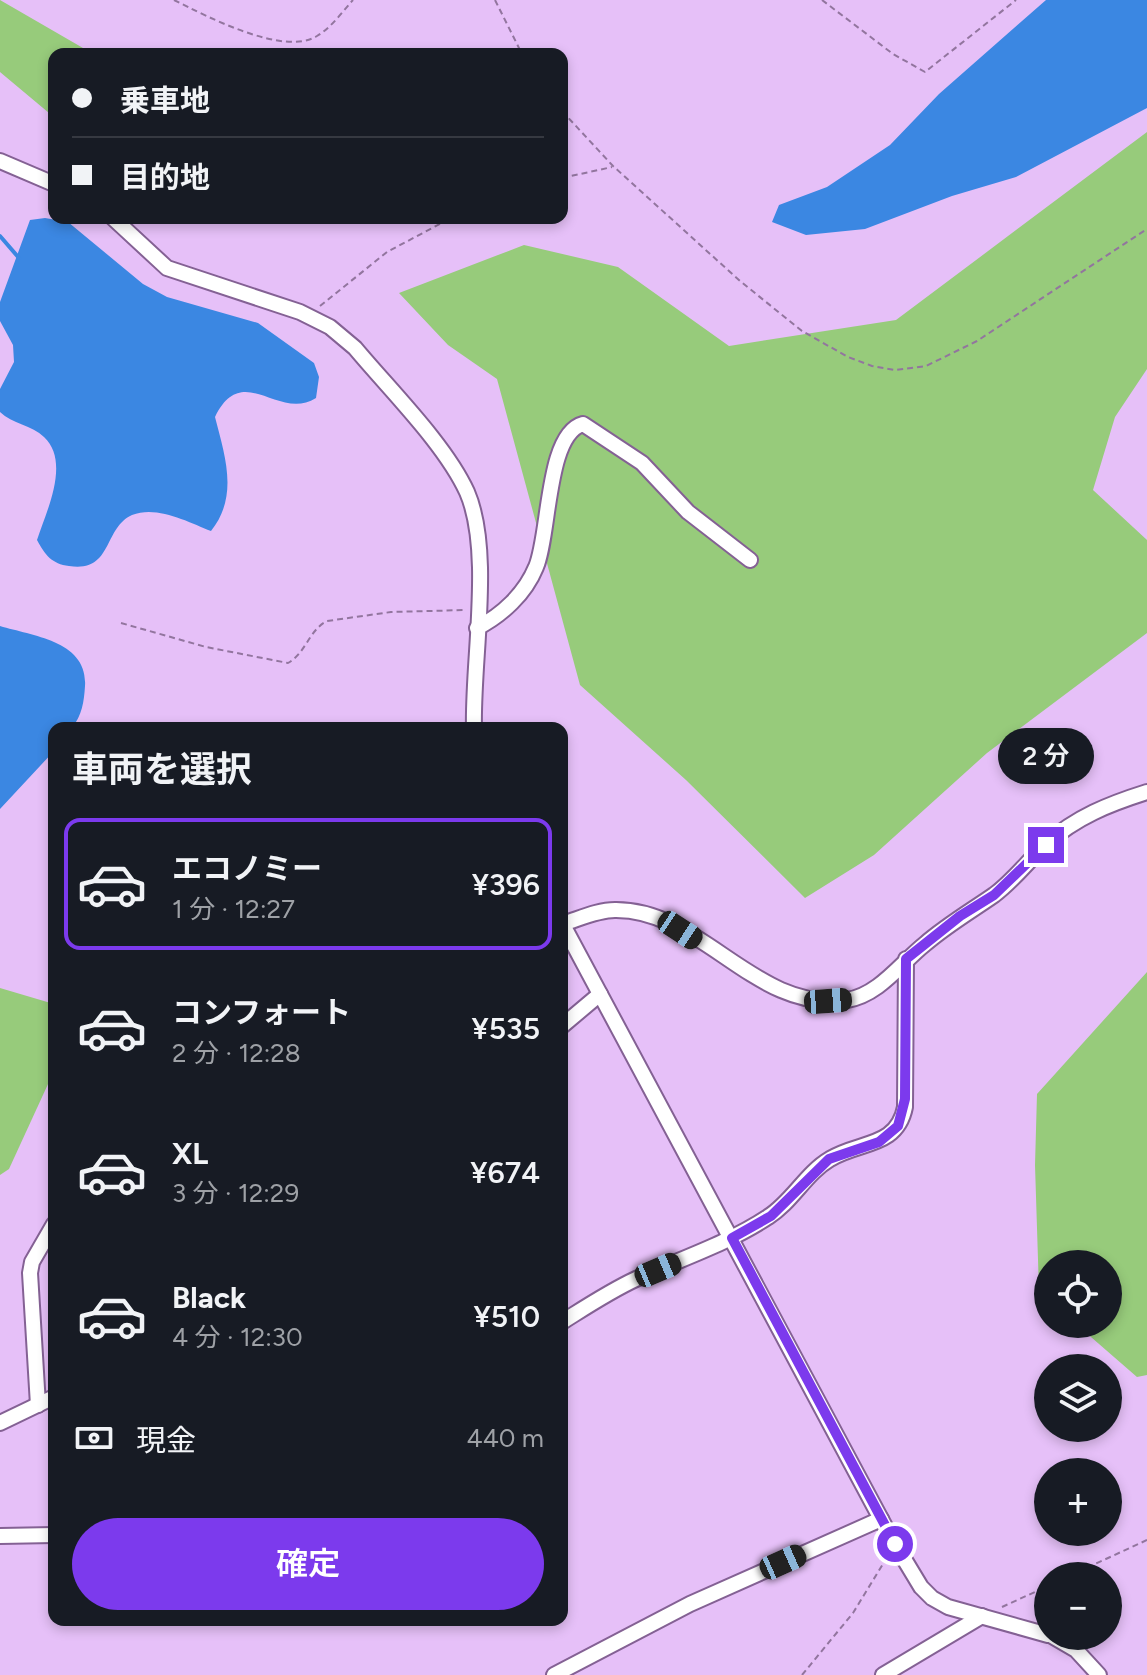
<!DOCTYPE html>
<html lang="ja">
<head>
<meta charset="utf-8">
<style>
	body { margin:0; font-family:Figtree,"Noto Sans JP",sans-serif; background:#20242c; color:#f1f3f6; height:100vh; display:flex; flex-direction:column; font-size:30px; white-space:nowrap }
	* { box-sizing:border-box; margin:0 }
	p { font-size:26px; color:#9ea1a6 }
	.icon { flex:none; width:44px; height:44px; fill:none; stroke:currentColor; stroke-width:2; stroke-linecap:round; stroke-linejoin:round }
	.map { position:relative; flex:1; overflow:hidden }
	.side { position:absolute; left:48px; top:722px; width:520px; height:904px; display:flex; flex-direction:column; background:#171b24; border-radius:16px; box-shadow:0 4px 12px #0003 }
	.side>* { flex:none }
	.hud { position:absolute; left:48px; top:48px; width:520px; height:176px; border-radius:16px; box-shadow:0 4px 12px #0003; display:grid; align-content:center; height:176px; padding:0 24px; background:#171b24 }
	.tools { position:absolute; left:1034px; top:1250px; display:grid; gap:16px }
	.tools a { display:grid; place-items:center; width:88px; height:88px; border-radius:50%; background:#171b24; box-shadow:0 4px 12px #0003; font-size:40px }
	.end { position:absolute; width:36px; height:36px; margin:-18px; border:10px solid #7c3aed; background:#fff; box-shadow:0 0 0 4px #fff }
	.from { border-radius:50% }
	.bubble { position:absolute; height:56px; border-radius:28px; background:#171b24; box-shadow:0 4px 12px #0003; font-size:26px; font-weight:600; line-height:56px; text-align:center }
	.car { position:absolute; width:24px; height:48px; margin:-24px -12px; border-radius:10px; box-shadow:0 0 6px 2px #0007; background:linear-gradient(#222 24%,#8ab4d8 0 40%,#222 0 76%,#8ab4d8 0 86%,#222 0) }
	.hud b { display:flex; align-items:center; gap:28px; height:76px; font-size:30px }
	.hud b+b { border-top:2px solid #363941 }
	.hud i { width:20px; height:20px; background:#f1f3f6 }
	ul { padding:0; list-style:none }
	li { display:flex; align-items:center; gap:24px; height:132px; margin:0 16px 12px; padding:0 8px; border:4px solid transparent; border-radius:16px }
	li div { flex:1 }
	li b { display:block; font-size:30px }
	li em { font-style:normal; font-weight:600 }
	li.active { border-color:#7c3aed }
	li>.icon { width:72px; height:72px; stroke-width:1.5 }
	h2 { padding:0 24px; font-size:36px; line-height:96px }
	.pay { display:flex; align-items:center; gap:20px; height:88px; padding:0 24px; font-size:30px }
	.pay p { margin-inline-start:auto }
	.primary-button { display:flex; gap:16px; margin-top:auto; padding:16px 24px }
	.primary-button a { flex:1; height:92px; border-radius:48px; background:#7c3aed; color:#fff; font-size:32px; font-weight:600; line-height:92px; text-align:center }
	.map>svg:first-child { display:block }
	.green { fill:#97cb7b }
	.water { fill:#3b87e2 }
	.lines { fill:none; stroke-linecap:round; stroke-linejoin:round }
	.stream { stroke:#3b87e2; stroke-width:4 }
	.street-casing { stroke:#846194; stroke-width:18 }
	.path { stroke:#92759e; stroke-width:2; stroke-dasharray:6 4; stroke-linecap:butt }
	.street { stroke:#fff; stroke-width:14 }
	.route { stroke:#7c3aed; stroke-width:10 }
</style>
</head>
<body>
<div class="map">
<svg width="1147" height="1675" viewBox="0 0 1147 1675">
	<rect width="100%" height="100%" fill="#e6c0f8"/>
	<!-- green -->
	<g class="green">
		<path d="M0,0L83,48L80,54H54V103L49,113L0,72Z"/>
		<path d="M1147,132V369L1115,417L1093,490L1147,540V633L987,753L874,855L805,898L686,780L580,685L497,379L448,345L399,293L524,245L618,267L729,346L896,320Z"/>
		<path d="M1147,972V1375L1137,1377L1076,1324H1108V1264H1048V1299L1039,1291L1035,1165L1037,1094Z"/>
		<path d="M0,988L54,1004V1071L9,1169L0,1175Z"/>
	</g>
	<!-- water -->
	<g class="water">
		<path d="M1046,0H1147V108L1016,177L952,196L865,229L806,235L772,222L779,205L827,187L890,145L939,94Z"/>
		<path d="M45,218L68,222L143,284L167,297L258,323L314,363L319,377L316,398C278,422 243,360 215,417C225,456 239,496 211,531C188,522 157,505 132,515C103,528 113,573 69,566C52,564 45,555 37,540C46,512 71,462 44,437C32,425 12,424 0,412V389L14,362L13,345L0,321V302L30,220Z"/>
		<path d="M0,626C33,636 88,641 85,686C84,702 82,715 72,728H54V751L0,809Z"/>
	</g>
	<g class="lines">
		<!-- stream -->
		<path class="stream" d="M0,236L19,258"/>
		<defs>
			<g id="street">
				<path d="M0,161L54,184"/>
				<path d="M113,218L167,268L300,312L330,327L355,348C390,390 445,444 467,492C493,552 472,661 474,728"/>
				<path d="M477,628C502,615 525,594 536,567C550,535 546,434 583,424L642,463L688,512L750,560"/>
				<path d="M562,923L889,1534L921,1587L932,1598L948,1607L1048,1635"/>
				<path d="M562,924C579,919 597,910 615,910C702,909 755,1013 847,1000C879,995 901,963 925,944C947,925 971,911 994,895C1013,881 1028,861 1046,844C1076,817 1109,804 1147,792"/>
				<path d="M562,1026L600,994"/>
				<path d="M562,1322C586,1307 610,1291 636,1279C680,1259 727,1244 768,1217C792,1202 806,1173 830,1159C859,1141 897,1148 905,1107L906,959"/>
				<path d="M38,1405L30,1273L32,1262L54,1224"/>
				<path d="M0,1423L54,1397"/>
				<path d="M0,1536L54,1535"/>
				<path d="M1052,1636L1076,1650L1099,1675"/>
				<path d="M554,1675L690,1604L881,1519"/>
				<path d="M883,1675L982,1616"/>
			</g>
		</defs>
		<!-- street casing -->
		<use href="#street" class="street-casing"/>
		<!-- path -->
		<g class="path">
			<path d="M174,0C206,16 284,57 317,36C332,27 342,12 353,0"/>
			<path d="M495,0L522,54"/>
			<path d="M822,0L893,54L925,72L1016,0"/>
			<path d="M562,111L613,166L740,281L802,331L848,357L872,366L895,370L926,366L977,341L1147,229"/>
			<path d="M562,178L612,167"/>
			<path d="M320,306L387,252L451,218"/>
			<path d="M121,623L206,647L288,663C306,653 309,630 327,621L391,612L466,610"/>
			<path d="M1069,1576L1147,1540"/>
			<path d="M1002,1607L1048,1586"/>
			<path d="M802,1675L853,1613L886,1559"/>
		</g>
		<!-- street -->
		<use href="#street" class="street"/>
	</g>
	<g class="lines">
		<!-- route -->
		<path class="route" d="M895,1544L732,1238L771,1216L829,1159L879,1142L898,1126L905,1099L906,959L960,916L994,895L1046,845"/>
	</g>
</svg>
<div class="tools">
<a><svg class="icon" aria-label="locate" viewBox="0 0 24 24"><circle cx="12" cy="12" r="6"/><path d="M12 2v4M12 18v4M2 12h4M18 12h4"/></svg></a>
<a><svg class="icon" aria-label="layers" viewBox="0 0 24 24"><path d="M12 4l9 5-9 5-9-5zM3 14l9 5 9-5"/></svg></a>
<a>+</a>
<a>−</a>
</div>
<i class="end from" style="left:895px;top:1544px"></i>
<i class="end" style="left:1046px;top:845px"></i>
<div class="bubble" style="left:998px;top:728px;width:96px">2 分</div>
<i class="car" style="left:680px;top:930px;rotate:123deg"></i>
<i class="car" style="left:828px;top:1001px;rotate:86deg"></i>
<i class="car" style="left:658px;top:1270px;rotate:67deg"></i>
<i class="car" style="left:783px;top:1562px;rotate:66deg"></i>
<div class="hud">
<b><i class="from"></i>乗車地</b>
<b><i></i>目的地</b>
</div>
<section class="side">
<h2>車両を選択</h2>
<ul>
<li class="active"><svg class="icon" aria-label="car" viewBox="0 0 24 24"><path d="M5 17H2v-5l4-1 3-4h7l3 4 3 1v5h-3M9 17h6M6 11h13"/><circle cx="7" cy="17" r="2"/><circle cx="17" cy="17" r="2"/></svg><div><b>エコノミー</b><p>1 分 · 12:27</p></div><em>¥396</em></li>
<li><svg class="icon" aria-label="car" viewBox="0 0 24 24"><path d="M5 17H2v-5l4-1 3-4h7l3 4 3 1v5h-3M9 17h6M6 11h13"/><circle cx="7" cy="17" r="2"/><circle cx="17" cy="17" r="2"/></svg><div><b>コンフォート</b><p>2 分 · 12:28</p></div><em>¥535</em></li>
<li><svg class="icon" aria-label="car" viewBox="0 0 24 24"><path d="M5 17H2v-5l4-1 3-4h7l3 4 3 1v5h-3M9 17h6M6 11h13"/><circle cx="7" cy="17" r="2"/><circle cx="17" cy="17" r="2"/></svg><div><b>XL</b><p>3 分 · 12:29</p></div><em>¥674</em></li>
<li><svg class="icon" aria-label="car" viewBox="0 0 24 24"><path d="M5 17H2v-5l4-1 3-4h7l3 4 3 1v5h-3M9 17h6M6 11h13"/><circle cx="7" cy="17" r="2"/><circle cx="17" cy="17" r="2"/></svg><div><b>Black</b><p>4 分 · 12:30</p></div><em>¥510</em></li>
</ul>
<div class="pay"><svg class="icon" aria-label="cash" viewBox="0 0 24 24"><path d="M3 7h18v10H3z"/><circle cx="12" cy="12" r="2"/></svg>現金<p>440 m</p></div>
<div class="primary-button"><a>確定</a></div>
</section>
</div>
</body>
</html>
